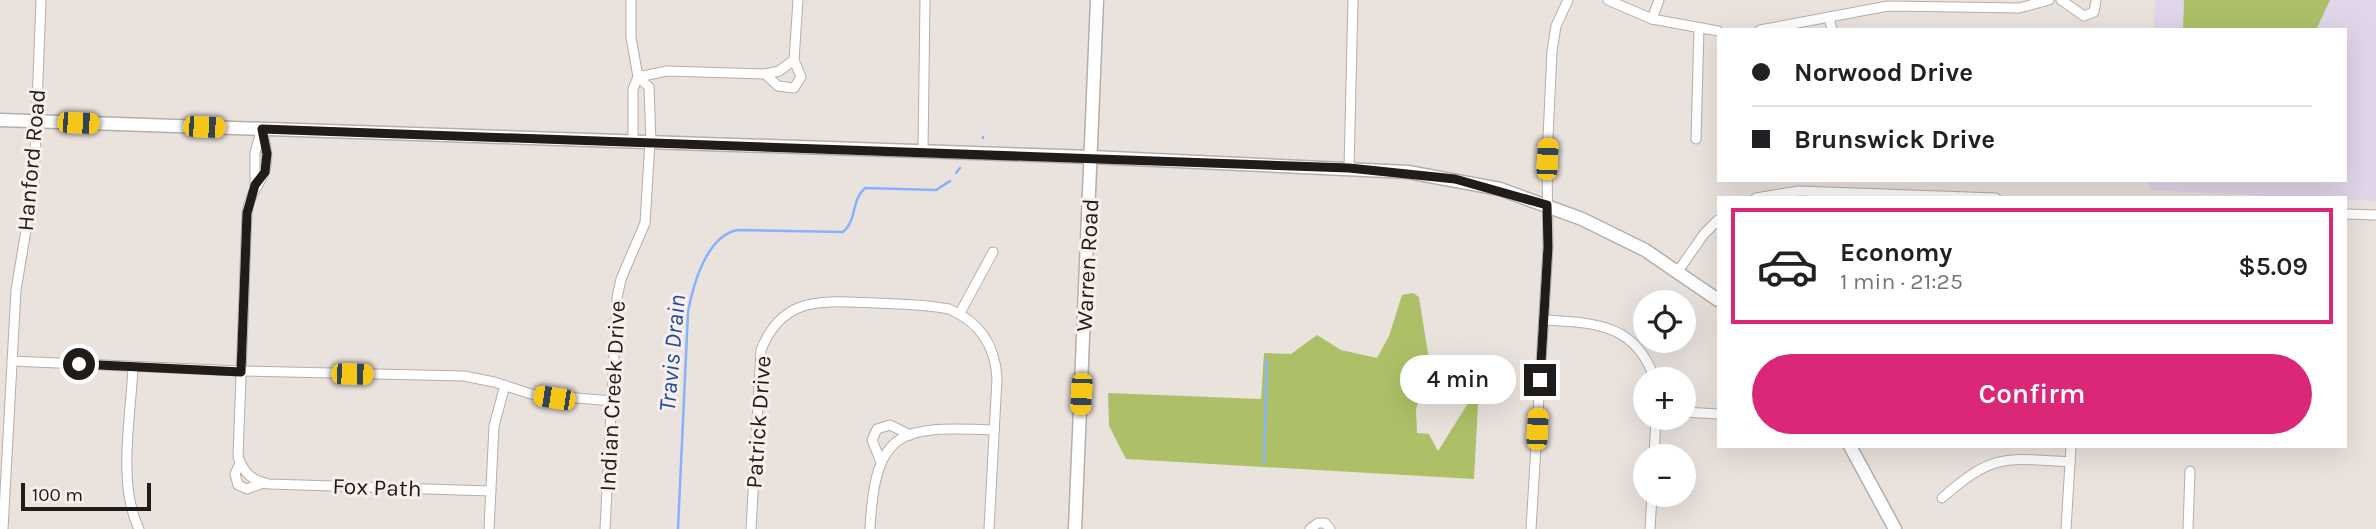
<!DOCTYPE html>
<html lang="en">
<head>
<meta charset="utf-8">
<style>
	body { margin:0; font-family:Karla,sans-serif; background:#f6f6f6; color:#202124; height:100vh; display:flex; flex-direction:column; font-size:26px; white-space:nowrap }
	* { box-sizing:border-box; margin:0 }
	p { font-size:23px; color:#757577 }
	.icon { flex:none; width:38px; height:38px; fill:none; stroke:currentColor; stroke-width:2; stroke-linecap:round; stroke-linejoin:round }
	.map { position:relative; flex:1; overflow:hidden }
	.side { position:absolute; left:1717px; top:196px; width:630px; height:252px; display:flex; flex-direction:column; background:#fff; border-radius:0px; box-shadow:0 7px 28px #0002 }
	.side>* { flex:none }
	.top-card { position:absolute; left:1717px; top:28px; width:630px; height:154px; border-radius:0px; box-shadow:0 7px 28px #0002; display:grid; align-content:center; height:154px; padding:0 35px; background:#fff }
	.tools { position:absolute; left:1633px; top:290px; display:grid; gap:14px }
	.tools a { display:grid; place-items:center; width:63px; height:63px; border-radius:50%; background:#fff; box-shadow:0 7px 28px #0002; font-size:35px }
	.scale { position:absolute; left:21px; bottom:18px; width:130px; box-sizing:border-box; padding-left:7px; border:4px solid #1f1c1a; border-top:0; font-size:19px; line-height:24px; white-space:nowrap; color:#1f1c1a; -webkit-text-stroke:5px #f8efea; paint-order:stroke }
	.end { position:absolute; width:32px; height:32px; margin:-16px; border:9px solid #1f1c1a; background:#fff; box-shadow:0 0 0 4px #fff }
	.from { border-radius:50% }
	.bubble { position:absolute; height:49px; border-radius:24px; background:#fff; box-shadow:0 7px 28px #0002; font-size:23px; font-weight:600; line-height:49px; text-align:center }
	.car { position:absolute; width:21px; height:42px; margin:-21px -10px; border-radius:9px; box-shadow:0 0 5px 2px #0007; background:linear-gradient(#f5c518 24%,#345 0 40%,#f5c518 0 76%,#345 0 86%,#f5c518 0) }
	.top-card b { display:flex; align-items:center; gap:24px; height:66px; font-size:26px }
	.top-card b+b { border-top:2px solid #e0e0e0 }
	.top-card i { width:18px; height:18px; background:#202124 }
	ul { padding:12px 0 0; list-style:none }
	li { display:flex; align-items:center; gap:21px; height:116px; margin:0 14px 10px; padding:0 21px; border:4px solid #e0e0e0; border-radius:0px }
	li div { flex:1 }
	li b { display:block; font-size:26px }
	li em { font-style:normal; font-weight:600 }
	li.current { border-color:#db2777 }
	li>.icon { width:63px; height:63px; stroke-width:1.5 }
	.cta { display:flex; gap:14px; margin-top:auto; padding:14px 35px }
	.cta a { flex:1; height:80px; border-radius:42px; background:#db2777; color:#fff; font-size:28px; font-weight:600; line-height:80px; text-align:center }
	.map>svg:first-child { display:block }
	.education { fill:#e1d5e9 }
	.green { fill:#aec067 }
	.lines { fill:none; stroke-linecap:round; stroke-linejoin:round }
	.stream { stroke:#87b2fc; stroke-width:2.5 }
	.street-casing { stroke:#b6aea9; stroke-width:11 }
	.secondary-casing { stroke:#b6aea9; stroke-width:15 }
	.street { stroke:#fff; stroke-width:9 }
	.secondary { stroke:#fff; stroke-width:12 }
	.route { stroke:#1f1c1a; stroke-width:9 }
	.labels { text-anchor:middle; stroke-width:6; stroke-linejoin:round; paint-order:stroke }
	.street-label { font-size:23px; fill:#1f1c1a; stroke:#f8efea }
	.water-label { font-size:24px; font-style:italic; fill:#1d4ca1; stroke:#f8efea }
</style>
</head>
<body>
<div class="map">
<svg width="2376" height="529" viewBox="0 0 2376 529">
	<rect width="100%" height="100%" fill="#eae2dd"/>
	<!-- education -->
	<path class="education" d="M2155,0H2376V201L2149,190V180H2345V30H2154Z"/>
	<!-- green -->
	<g class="green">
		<path d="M2184,0H2330L2316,30H2183Z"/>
		<path d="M1413,293L1419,297L1430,366L1416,409L1417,433L1429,434L1438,451L1479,386L1474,479L1126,459L1109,426L1108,393L1261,399L1264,353L1291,354L1317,335L1341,350L1377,358L1389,336L1402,295Z"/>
	</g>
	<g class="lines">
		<!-- stream -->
		<g class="stream">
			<path d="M983,138V137"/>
			<path d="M956,173L960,168"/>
			<path d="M1264,463L1267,359"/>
			<path d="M678,529L688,312C693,285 706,237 737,230L843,232C857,221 851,200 865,188L936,190L950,181"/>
		</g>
		<defs>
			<g id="street">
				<path d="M631,0V37L638,77L633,89V141"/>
				<path d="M1608,0L1652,19L1718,31"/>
				<path d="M2061,0L2084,16L2094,12L2096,0"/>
				<path d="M1829,17L1832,30"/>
				<path d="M1652,19L1659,0"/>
				<path d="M1760,30L1888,6L2019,8L2049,0"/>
				<path d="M765,74L778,86L794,88L801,77L794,60"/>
				<path d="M638,77L667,71L765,74L779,71L794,60L798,0"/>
				<path d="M638,77L649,87L651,142"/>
				<path d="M262,129C265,142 270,160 264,173C257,189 250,193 247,213L238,457C244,473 252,481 269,484L491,491"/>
				<path d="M1696,139L1699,29"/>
				<path d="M923,151L925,0"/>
				<path d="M1349,168L1353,0"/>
				<path d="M255,185V153L261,131"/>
				<path d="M1756,198L1799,191L1996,198"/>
				<path d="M2345,214L2376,215"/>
				<path d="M1678,271L1704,234L1718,220"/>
				<path d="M960,313L993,252"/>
				<path d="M1544,320C1595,323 1636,323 1655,380"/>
				<path d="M12,361L241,371L464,376L494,382L531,394L612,401"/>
				<path d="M133,367C131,416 117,484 139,529"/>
				<path d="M1684,412L1718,414"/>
				<path d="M1654,457L1656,418"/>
				<path d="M881,462L872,440L877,429L890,425L910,435"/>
				<path d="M240,463L235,474L238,485L247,489L263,483"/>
				<path d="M1942,498C1993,453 2005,458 2070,462"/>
				<path d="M3,529L16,290L34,182L41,0"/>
				<path d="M489,529L494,426L505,385"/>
				<path d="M605,529L617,298L621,279L645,223L650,142"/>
				<path d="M751,529L761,350C783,295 823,301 874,303C899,304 924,304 949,309C980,322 995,345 997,378L989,529"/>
				<path d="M870,529C875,427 902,426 994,430"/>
				<path d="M1310,529L1318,523H1325L1330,529"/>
				<path d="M1531,529L1548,247L1547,159L1552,51L1556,26L1568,0"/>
				<path d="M1650,529L1652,495"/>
				<path d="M2066,529L2071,446"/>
				<path d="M2188,529L2190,471"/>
			</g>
			<g id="secondary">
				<path d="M0,120L1092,157L1408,172L1500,189L1582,219L1645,250L1718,300"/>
				<path d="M1850,446L1895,529"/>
				<path d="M1075,529L1097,0"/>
			</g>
		</defs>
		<!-- street casing -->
		<use href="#street" class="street-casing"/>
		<!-- secondary casing -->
		<use href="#secondary" class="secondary-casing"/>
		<!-- street -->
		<use href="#street" class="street"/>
		<!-- secondary -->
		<use href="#secondary" class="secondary"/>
	</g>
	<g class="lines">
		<!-- route -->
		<path class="route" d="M79,364L241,372L247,213L255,185L265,172L267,154L262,129L1349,168L1455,179L1547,205L1548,247L1540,380"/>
	</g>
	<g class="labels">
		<!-- street labels -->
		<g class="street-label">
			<text transform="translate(31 160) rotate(-85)" y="8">Hanford Road</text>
			<text transform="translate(1087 265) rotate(-87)" y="8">Warren Road</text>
			<text transform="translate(612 396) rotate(-87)" y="8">Indian Creek Drive</text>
			<text transform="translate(758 422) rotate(-86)" y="8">Patrick Drive</text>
			<text transform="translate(377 487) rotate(2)" y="8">Fox Path</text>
		</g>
		<!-- water labels -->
		<g class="water-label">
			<text transform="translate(672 353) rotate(-85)" y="8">Travis Drain</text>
		</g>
	</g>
</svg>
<div class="tools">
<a><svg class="icon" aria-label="locate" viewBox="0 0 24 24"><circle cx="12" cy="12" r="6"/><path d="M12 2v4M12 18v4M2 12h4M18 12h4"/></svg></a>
<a>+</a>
<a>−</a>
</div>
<div class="scale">100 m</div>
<i class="end from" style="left:79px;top:364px"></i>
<i class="end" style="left:1540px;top:380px"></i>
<div class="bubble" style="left:1400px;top:355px;width:116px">4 min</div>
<i class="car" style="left:78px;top:123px;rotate:92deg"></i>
<i class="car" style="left:204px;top:127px;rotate:92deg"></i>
<i class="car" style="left:1547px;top:159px;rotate:3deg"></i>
<i class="car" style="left:352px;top:374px;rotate:91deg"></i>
<i class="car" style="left:1081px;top:394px;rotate:183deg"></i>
<i class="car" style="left:554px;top:398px;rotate:279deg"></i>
<i class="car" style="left:1537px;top:429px;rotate:3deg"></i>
<div class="top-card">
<b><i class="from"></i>Norwood Drive</b>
<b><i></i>Brunswick Drive</b>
</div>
<section class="side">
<ul>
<li class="current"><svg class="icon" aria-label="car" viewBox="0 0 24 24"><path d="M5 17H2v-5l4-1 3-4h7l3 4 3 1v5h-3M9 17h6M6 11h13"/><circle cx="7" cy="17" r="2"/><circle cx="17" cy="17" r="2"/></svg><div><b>Economy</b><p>1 min · 21:25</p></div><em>$5.09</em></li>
</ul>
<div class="cta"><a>Confirm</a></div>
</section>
</div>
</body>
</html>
